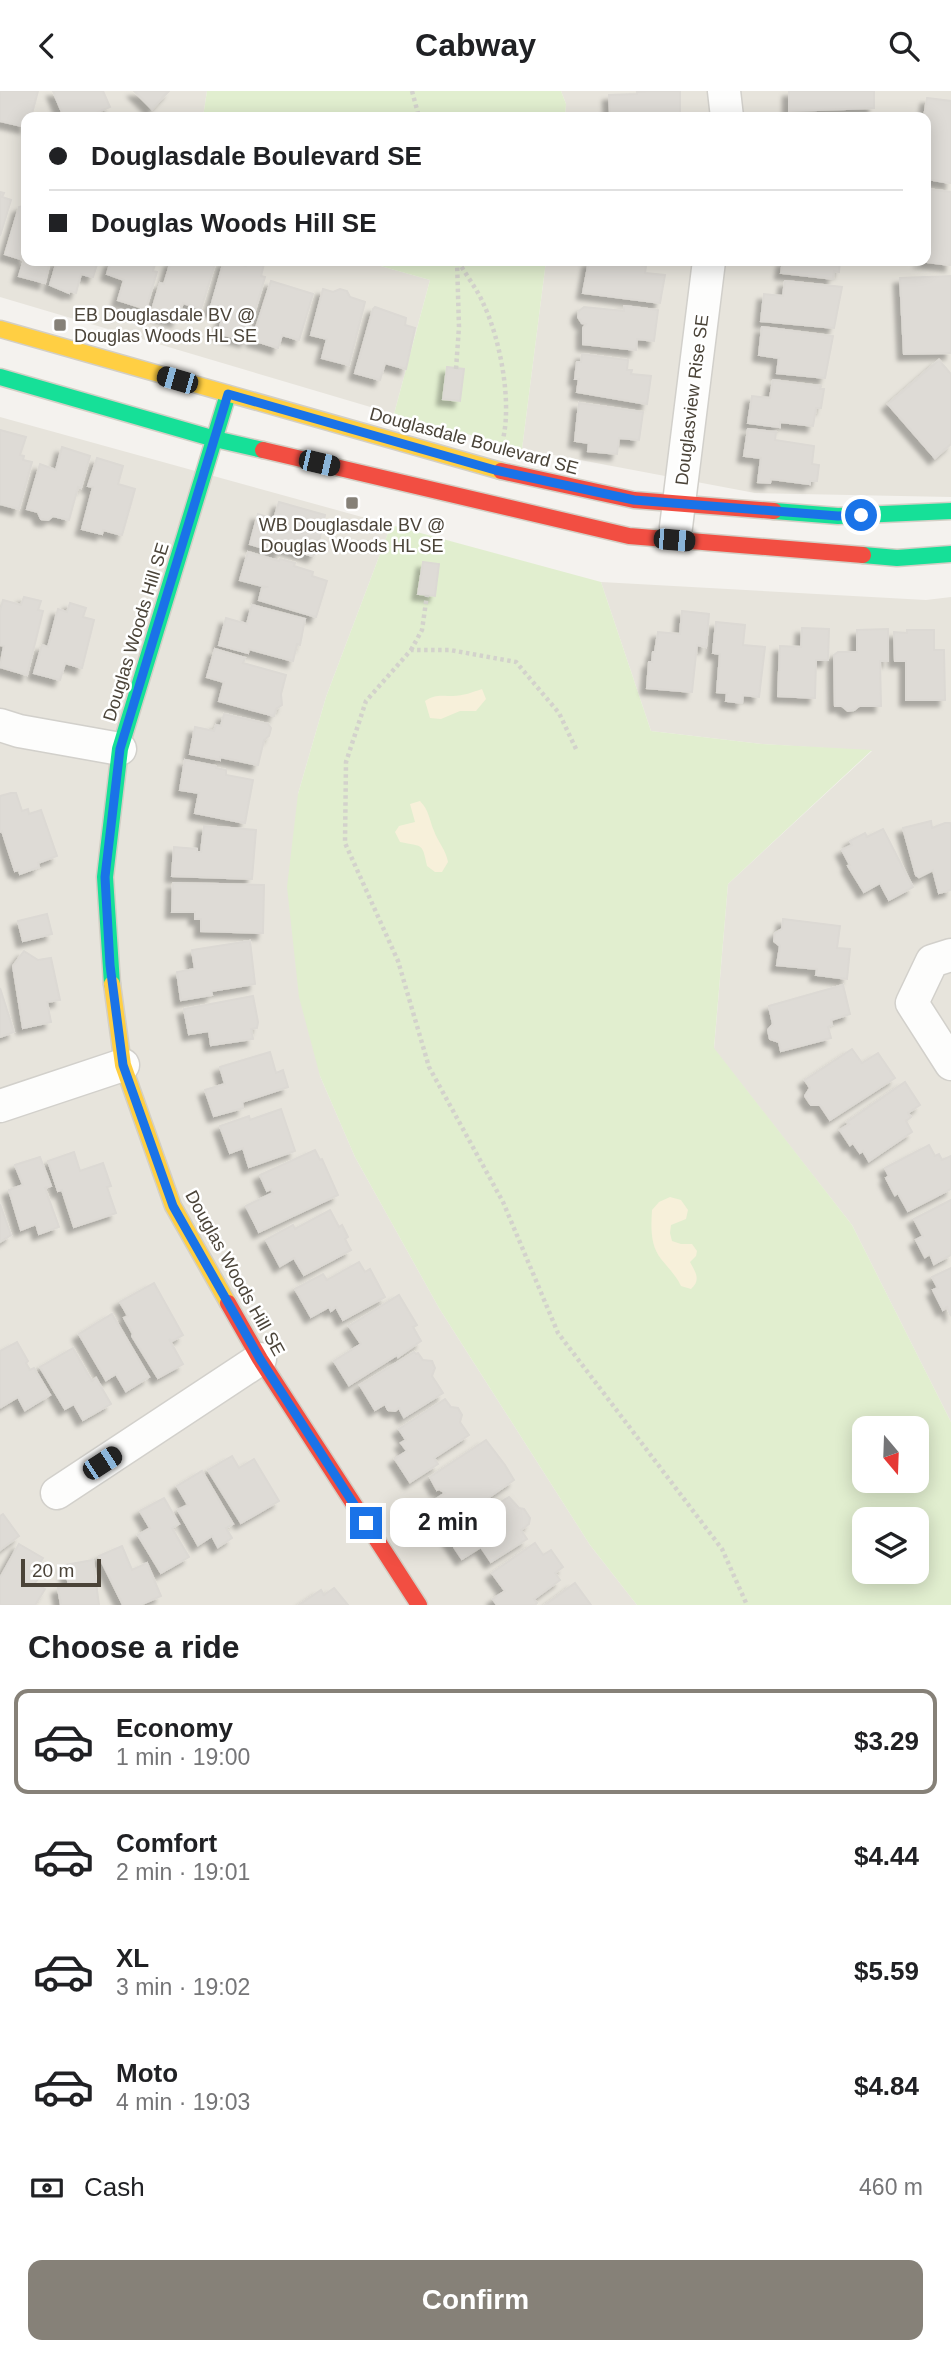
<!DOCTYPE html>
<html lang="en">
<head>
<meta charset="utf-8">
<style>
	body { margin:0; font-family:Helvetica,sans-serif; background:#f6f6f6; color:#202124; height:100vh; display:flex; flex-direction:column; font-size:26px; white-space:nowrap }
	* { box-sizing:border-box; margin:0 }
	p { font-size:23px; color:#757577 }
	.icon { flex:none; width:38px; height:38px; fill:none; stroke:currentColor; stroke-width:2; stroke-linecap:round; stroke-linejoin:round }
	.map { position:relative; height:1514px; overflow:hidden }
	.sheet { display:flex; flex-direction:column; background:#fff; flex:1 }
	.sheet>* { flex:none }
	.top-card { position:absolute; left:21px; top:21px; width:910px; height:154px; border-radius:14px; box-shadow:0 4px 18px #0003; display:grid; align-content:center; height:154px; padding:0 28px; background:#fff }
	.needle { width:46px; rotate:161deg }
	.buttons { position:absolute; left:852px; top:1325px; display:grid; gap:14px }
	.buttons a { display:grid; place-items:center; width:77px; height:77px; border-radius:14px; background:#fff; box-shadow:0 4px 18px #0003; font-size:35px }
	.scale { position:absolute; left:21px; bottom:18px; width:80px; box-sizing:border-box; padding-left:7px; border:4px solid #4b4439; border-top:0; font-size:19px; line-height:24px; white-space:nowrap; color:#4b4439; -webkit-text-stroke:5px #fff; paint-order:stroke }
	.end { position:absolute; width:32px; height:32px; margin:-16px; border:9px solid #1a73e8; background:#fff; box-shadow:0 0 0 4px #fff }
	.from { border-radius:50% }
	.bubble { position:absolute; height:49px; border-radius:14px; background:#fff; box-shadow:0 4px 18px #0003; font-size:23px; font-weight:700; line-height:49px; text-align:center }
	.car { position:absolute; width:21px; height:42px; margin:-21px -10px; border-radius:9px; box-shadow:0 0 5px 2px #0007; background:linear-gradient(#222 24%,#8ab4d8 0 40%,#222 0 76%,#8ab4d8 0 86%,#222 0) }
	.top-card b { display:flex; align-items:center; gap:24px; height:66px; font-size:26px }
	.top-card b+b { border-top:2px solid #e0e0e0 }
	.top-card i { width:18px; height:18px; background:#202124 }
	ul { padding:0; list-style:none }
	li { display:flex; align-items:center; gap:21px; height:105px; margin:0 14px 10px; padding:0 14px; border:4px solid transparent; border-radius:14px }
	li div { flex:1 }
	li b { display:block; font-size:26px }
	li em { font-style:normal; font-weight:700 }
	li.selected { border-color:#868178 }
	li>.icon { width:63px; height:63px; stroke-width:1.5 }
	h2 { padding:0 28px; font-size:32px; line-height:84px }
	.pay { display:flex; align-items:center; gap:18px; height:77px; padding:0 28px; font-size:26px }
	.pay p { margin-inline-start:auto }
	.action { display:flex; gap:14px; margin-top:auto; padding:14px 28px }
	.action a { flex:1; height:80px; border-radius:14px; background:#868178; color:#fff; font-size:28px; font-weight:700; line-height:80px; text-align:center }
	header { display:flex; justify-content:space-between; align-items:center; height:91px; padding:0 28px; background:#fff; font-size:32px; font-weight:700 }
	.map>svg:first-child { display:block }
	.residential { fill:#e7e4dc }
	.green { fill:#e1eecf; fill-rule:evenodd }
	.sand { fill:#f7f0da }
	.building { fill:#dedbd6; stroke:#dcd9d4; stroke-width:2; filter:url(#shadow) }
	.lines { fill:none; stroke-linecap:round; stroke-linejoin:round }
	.street-casing { stroke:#d2d0cb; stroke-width:35 }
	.fast-casing { stroke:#d3cfc5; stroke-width:19 }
	.slow-casing { stroke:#d3cfc5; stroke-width:19 }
	.jam-casing { stroke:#d3cfc5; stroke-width:19 }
	.path { stroke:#d3d2cc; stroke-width:4.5; stroke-dasharray:3.5 3.5; stroke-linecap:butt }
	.street { stroke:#fdfdfc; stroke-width:32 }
	.fast { stroke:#16e098; stroke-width:16 }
	.slow { stroke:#ffcf43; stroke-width:16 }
	.jam { stroke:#f24e42; stroke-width:16 }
	.route { stroke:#1a73e8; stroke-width:9 }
	.poi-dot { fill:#868178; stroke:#fff; stroke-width:2.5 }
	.labels { text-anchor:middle; stroke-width:5; stroke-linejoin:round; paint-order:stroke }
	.poi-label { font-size:18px; fill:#4b4439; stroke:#fff; text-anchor:start }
	.street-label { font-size:18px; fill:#4b4439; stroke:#fff }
</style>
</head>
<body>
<header><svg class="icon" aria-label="back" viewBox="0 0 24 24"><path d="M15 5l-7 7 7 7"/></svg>Cabway<svg class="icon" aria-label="search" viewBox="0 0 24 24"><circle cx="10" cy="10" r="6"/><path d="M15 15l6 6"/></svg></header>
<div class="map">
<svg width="951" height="1514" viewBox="0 0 951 1514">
	<defs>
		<filter id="shadow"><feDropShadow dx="-6" dy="6" stdDeviation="2" flood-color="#0004"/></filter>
	</defs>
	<rect width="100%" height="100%" fill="#f4f2ee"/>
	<!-- residential -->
	<g class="residential">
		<path d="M0,0H207L203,26H26V170H363L430,189L394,323L0,206Z"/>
		<path d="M561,0H951V406L755,402L522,358L546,170H926V26H565L566,13Z"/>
		<path d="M0,326L391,434L326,606L298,703L320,985L355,1066L439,1217L590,1454L637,1514H0Z"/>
		<path d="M601,491L926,509L951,506V1331L852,1134L714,958L728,793L872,660L762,653L651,640Z"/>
	</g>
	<!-- green -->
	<g class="green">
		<path d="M207,0H561L566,13L565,26H203Z"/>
		<path d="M363,170H546L522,358L394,323L430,189Z"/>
		<path d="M391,434L601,491L651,640L762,653L872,659L728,793L714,957L852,1134L951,1331V1514H637L590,1454L439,1217L355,1066L320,985L299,906L287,796L298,703L326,606ZM864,1337H917V1390H864ZM864,1428H917V1480H864Z"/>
	</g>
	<!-- sand -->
	<g class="sand">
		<path d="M482,598L486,608L476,620H460L441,628L430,627L425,610C435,603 442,605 453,605C463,605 473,601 482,598Z"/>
		<path d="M420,710C429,719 429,728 434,740C438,751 446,759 448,771L442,781H435L427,775C422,751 423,756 400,751L395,741L399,735L415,731L410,713Z"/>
		<path d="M670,1106L681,1109L688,1119L686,1128L671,1134L670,1142L672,1150L681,1153H692L697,1160L696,1165L690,1171C696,1182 701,1189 691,1198L681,1195C676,1184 668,1177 661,1168C650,1154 651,1136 652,1119L659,1111Z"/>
	</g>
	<!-- building -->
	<g class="building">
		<path d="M0,0H38L31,26H26V36L0,30Z"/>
		<path d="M53,0H103L110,16L98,21L101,26H64Z"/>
		<path d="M134,0H169L152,18Z"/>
		<path d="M647,0H680V24L605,26L610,22L609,4L637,3V1Z"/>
		<path d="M789,0H874V17L789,20Z"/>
		<path d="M927,7L951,10V92L926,88L924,26Z"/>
		<path d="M926,98L951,101V174L919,170H926Z"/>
		<path d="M0,101L4,102L2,106L11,109L0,145Z"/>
		<path d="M26,114V170H50L45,192L19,185L24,169L5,163L19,116Z"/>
		<path d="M57,170H98L93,186L81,183L76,202L70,200L69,202L50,194Z"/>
		<path d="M111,170H156L153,180L157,181L146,218L118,209L124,189L107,183Z"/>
		<path d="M171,170H216L201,218L183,212L177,230L151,222L160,192L164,193Z"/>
		<path d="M224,170L246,175L247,170L264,173L261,185L265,186L246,250L218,242L224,222L210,219Z"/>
		<path d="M589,170H639V174L646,175L645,182L665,184L660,212L583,202Z"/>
		<path d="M783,170H840L839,181L834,180L833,188L781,182Z"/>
		<path d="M951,185V262L904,263L900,187Z"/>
		<path d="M271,190L313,203L299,249L282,244L278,257L252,249Z"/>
		<path d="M785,190L842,196L834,237L761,230L764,203L783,205Z"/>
		<path d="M323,198L333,201L340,198L347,200L350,206L365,211L349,274L322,267L327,248L311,244Z"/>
		<path d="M624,215L658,219L654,250L637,248L636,259L583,253V237L586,233L582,232L578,226L579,220L584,216L624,220Z"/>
		<path d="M375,216L406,227L405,234L415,237L406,278L385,272L380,289L355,282L373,218Z"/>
		<path d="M762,236L833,245L825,287L777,282L779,267L759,264Z"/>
		<path d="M582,263L628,269L627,279H632L631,283L651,285L647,313L577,301L579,288H575L577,271H581Z"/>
		<path d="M939,269L951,283V353L935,367L888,313Z"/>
		<path d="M447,276L464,278L460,310L443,308Z"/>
		<path d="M773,289L821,295L820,298H824L821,317H816L813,335L780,331V336L748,332L752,305L770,307Z"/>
		<path d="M579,312L643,321L639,349L619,347L617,363L588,360L589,352L575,350Z"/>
		<path d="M748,338L776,341L775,349L814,355L812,373L819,374L817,390H810V393L771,388L770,392L758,391L761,367L744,365Z"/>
		<path d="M0,339L26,346L20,364L24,365L23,369L32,371L19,418L0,413Z"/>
		<path d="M62,356L90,365L81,397L78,396L69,429L53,425L48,429L41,428L38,421L27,418L40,373L56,379Z"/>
		<path d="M97,367L123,375L118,393L135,398L122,444L103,439L102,443L82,438L93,396L88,395Z"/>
		<path d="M279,411L325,424L317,459L313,465L282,456L280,462L250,453L258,423L274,428Z"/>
		<path d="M248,461L279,470L280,468L295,472L294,475L313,481L312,485L327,490L316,526L259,509L262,497L266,496L240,489Z"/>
		<path d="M423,471L439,473L435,505L418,503Z"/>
		<path d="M24,506L41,510L38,519L43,520L27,584L0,576L4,555L0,554V520L3,509L21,514Z"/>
		<path d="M70,512L86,517L83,526L94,529L82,577L65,572L60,589L34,582L42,554L48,556L58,518L67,521Z"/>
		<path d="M252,514L305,528L300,554L297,553L293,570L249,558L248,562L219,554L226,527L247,533Z"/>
		<path d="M682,520L709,523L706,556L697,554L692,601L647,597L649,571H652L653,561H655L658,541L680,543Z"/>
		<path d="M716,531L745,534L743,554L765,556L759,606L743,604L742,612L726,610L727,602L717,601L720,563L713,562Z"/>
		<path d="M802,537L829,538L828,569H816L815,607L778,605L780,555L801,556Z"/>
		<path d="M888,538V570H880L881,615H859L854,619L848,620L842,615H835L834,564L838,561H857V539Z"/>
		<path d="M907,539H934V559H944L945,609H906V570H895L894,541L907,542Z"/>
		<path d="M215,558L245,567L243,572L286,584L281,603L282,614L276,618L274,625L219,610L224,591L207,586Z"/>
		<path d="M224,623L268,633L271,637L269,645L264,649L258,674L220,666V669L190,663L195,636L214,640L216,634L221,635Z"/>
		<path d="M185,669L216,675V677L226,679V684L253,689L245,732L195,722L199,702L180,699Z"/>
		<path d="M11,702H16L22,720L28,718L29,723L41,719L57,765L38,772L39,776L20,783L19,779L15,780L2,740L0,741V705Z"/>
		<path d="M931,730L932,737L945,732H950L951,734V799L939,802L933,779L919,786L916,784L903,737Z"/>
		<path d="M204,735L256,739L252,788L172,785L174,756L197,758V761H201Z"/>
		<path d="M883,738L913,796L889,809L880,792L864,801L848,775L850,774L842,759L852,754L850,750L865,742L867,746Z"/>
		<path d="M173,792L264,794L263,842L201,840V828H195V821H172Z"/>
		<path d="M47,823L52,843L23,850L18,830Z"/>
		<path d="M783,828L840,835L837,857L850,858L847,888L816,884L817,878L777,874L780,855L774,850L775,842L782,838Z"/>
		<path d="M250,850L255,893L211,900L212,904L181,909L177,881L195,878L192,859Z"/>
		<path d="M24,860L38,869L51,867L60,909L47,911L51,931L23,937L13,875Z"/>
		<path d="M843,894L850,923L831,929L832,934L828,936L831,947L781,960L779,951L770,948L768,939L773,933L769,915Z"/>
		<path d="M0,897L14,941L0,946Z"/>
		<path d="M253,905L258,931L257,937L251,938L253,948L211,954L209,940L189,943L184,918Z"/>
		<path d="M852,958L862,972L878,962L895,987L830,1029L820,1014H811L805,1005L810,997L805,989Z"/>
		<path d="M270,961L276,982L283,979L288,996L242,1011L243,1017L214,1025L205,999L225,993L220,976Z"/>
		<path d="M905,991L920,1014L908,1022L911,1026L906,1030L912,1041L869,1070L863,1060L860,1062L853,1052L850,1054L840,1039L849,1033L847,1031Z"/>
		<path d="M281,1018L295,1060L249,1076L243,1057L230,1062L220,1035L249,1025L250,1029Z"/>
		<path d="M929,1054L935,1065L939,1063L942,1069L951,1065V1098L908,1120L898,1102L895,1104L886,1087L889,1085L885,1077Z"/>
		<path d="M315,1059L320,1069L322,1068L338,1104L259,1141L246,1115L273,1102L271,1098L267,1100L260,1084Z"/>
		<path d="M74,1061L80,1080L103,1072L111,1095L107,1096L116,1122L74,1136L62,1099L58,1100L48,1070Z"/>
		<path d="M40,1066L51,1095L45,1097L59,1136L39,1143L36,1133L21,1139L9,1099L23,1094L15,1074Z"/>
		<path d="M951,1109V1164L934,1173L930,1163L925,1166L916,1149L923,1145L914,1128Z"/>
		<path d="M0,1113L11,1144L0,1151Z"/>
		<path d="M330,1119L339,1136L342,1134L348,1146L345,1148L351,1159L304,1184L294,1167L280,1175L266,1149L293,1134L295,1138Z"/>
		<path d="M359,1171L365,1181L370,1178L385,1206L343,1229L336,1216L331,1220L329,1216L311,1226L295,1198L323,1183L327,1189Z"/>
		<path d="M951,1177V1225L947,1216L943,1219L933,1199L938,1197L932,1186Z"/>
		<path d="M154,1192L183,1244L172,1250L169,1248L183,1273L158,1287L132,1245L133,1243L124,1227L128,1225L120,1211Z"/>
		<path d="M399,1204L417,1234L413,1236L421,1250L398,1266L397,1264L349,1294L334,1270L361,1253L349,1235Z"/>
		<path d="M112,1223L149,1286L126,1300L116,1283L106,1289L79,1243Z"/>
		<path d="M17,1251L28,1270L26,1272L30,1279L34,1277L50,1304L25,1319L18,1306L1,1316L0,1314V1260Z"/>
		<path d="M73,1257L92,1290L96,1287L111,1313L83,1329L74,1313L65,1318L40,1276Z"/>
		<path d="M414,1261L416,1263L418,1262L423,1269L432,1270L435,1277L432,1285L443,1302L404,1326L399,1317L395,1320L388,1319L385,1313L375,1319L360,1294Z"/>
		<path d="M445,1308L451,1316L458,1317L462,1324L460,1331L469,1344L434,1367L438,1373L410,1391L395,1368L407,1360L401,1352L406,1349L399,1338Z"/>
		<path d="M486,1349L505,1374L514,1389L443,1438L427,1414L445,1402L439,1398L437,1399L430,1386Z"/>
		<path d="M232,1365L239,1377L254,1368L279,1410L241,1432L208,1379Z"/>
		<path d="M202,1380L233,1433L226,1437L232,1447L218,1456L212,1445L198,1454L178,1419L188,1414L177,1395Z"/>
		<path d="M509,1406L519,1417L524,1418L530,1427L529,1433L521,1439L527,1448L491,1471L481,1456L462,1468L446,1444Z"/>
		<path d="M164,1407L179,1433L172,1437L189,1466L161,1482L138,1444L150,1437L140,1420Z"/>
		<path d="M3,1423L19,1445L0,1459V1425Z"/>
		<path d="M535,1452L543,1464L551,1459L563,1476L555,1482L560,1489L534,1508L537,1512L535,1514H497L493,1508L505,1500L492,1482Z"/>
		<path d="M19,1453L43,1467L32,1484L38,1488L35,1492L45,1498L35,1514H0V1487Z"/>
		<path d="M122,1455L132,1479L147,1472L161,1505L140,1514H123L99,1465Z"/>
		<path d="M93,1469L99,1514H61L58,1497L69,1495L65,1474Z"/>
		<path d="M575,1492L591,1514H545Z"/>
		<path d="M334,1497L348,1514H299L321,1499L324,1504Z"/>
	</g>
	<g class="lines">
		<defs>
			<g id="street">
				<path d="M724,0L727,26"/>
				<path d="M676,436L709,170"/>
				<path d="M0,634L19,640L120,658"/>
				<path d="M951,864L932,870L912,912L951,973"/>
				<path d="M0,1015L123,974"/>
				<path d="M57,1402L260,1268"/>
			</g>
			<g id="fast">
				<path d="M0,286L215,348L263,359"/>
				<path d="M774,420L838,425L951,420"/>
				<path d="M863,464L897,467L951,463"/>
				<path d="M112,893L105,786L120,658L228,303"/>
			</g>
			<g id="slow">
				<path d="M0,238L501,380"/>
				<path d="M112,893L123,974L173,1115L228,1212"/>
			</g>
			<g id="jam">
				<path d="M263,359L629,445L863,464"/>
				<path d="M501,380L634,409L774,420"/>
				<path d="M228,1212L260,1268L419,1514"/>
			</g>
		</defs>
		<!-- street casing -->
		<use href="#street" class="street-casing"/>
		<!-- fast casing -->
		<use href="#fast" class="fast-casing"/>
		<!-- slow casing -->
		<use href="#slow" class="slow-casing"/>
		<!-- jam casing -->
		<use href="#jam" class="jam-casing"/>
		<!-- path -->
		<g class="path">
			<path d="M412,0L419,26"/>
			<path d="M458,170C466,184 477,198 483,212C500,247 512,310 503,348"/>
			<path d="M456,278L459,236L457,170"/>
			<path d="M411,559L422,539L427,504"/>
			<path d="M576,658L559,622L516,571L450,559H411L366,610L346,671L345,752L398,870L429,976L503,1111L558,1242L722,1458L747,1514"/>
		</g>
		<!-- street -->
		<use href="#street" class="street"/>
		<!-- fast -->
		<use href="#fast" class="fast"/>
		<!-- slow -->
		<use href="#slow" class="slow"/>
		<!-- jam -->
		<use href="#jam" class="jam"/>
	</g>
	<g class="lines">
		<!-- route -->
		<path class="route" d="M366,1432L260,1268L173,1115L123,974L110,874L105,786L120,658L228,303L495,379L634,409L838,425L861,424"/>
	</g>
	<!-- markers -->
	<g class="poi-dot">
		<rect x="53" y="227" width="14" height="14" rx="3.5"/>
		<rect x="345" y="405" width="14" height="14" rx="3.5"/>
	</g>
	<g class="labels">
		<!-- poi labels -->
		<g class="poi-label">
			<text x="74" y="230">EB Douglasdale BV @<tspan x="74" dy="21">Douglas Woods HL SE</tspan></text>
			<text x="352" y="440" text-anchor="middle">WB Douglasdale BV @<tspan x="352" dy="21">Douglas Woods HL SE</tspan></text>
		</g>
		<!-- street labels -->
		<g class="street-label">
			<text transform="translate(692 309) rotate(-83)" y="6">Douglasview Rise SE</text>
			<text transform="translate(474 350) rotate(15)" y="6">Douglasdale Boulevard SE</text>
			<text transform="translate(136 541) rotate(-73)" y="6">Douglas Woods Hill SE</text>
			<text transform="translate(235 1182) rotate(61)" y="6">Douglas Woods Hill SE</text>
		</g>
	</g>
</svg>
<div class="buttons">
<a><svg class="needle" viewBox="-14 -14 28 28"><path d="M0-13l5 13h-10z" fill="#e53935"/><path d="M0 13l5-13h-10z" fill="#757577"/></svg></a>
<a><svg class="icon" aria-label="layers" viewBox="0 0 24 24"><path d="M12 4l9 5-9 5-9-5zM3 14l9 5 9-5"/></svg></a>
</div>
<div class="scale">20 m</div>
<i class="end from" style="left:861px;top:424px"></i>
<i class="end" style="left:366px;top:1432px"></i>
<div class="bubble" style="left:390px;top:1407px;width:116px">2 min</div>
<i class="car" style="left:177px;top:289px;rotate:286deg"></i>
<i class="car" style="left:319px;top:372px;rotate:103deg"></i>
<i class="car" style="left:674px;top:449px;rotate:95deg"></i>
<i class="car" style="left:102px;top:1372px;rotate:57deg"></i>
<div class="top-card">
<b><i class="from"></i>Douglasdale Boulevard SE</b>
<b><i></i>Douglas Woods Hill SE</b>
</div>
</div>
<section class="sheet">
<h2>Choose a ride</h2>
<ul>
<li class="selected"><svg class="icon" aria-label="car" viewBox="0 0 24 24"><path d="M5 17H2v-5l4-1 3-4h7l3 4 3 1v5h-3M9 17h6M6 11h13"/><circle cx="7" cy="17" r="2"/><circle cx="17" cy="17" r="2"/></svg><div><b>Economy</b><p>1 min · 19:00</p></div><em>$3.29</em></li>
<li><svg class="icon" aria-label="car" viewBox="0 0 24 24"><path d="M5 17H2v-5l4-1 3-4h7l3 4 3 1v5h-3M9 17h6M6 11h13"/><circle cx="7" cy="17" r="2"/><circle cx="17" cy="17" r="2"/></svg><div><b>Comfort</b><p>2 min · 19:01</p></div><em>$4.44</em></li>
<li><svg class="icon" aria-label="car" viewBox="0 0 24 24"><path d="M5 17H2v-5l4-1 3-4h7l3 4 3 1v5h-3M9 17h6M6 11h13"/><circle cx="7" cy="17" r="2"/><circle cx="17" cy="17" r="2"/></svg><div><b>XL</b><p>3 min · 19:02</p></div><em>$5.59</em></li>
<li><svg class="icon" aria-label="car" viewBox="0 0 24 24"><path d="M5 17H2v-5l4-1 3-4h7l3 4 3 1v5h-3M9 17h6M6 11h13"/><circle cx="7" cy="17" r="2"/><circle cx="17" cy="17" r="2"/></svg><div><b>Moto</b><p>4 min · 19:03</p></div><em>$4.84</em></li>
</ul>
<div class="pay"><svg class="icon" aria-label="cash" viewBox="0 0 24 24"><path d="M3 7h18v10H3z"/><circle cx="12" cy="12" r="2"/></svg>Cash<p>460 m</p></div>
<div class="action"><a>Confirm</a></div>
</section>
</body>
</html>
